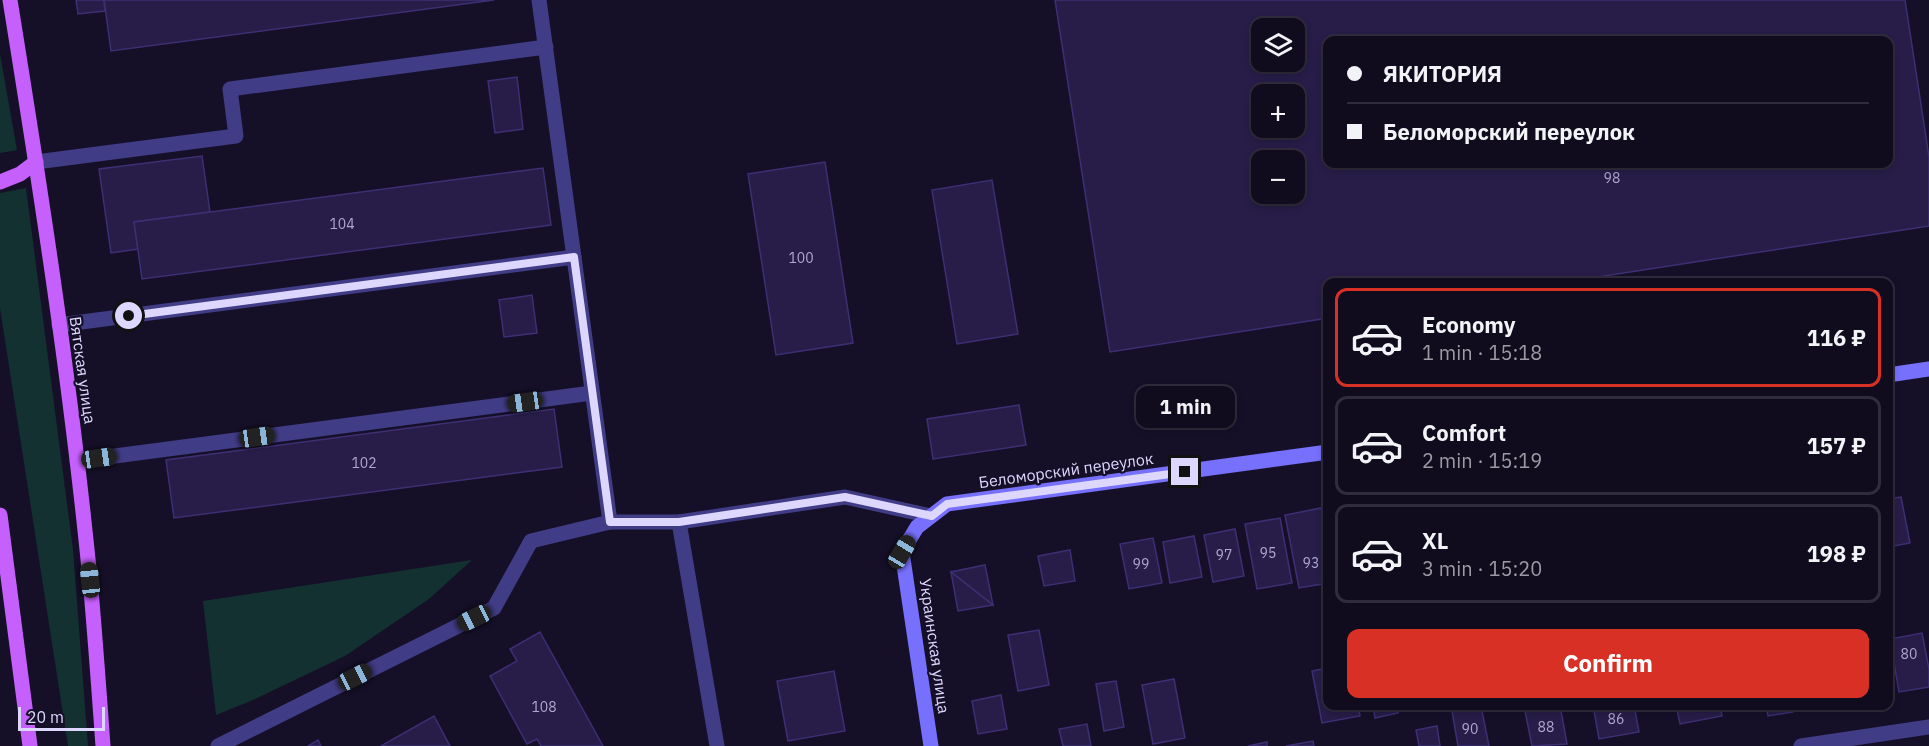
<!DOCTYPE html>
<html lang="en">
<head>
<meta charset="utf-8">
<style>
	body { margin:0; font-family:"IBM Plex Sans",sans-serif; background:#1e1a2b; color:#f1f3f6; height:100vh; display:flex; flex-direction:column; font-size:22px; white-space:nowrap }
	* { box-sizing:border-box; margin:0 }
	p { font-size:20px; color:#9c9ba4 }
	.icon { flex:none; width:33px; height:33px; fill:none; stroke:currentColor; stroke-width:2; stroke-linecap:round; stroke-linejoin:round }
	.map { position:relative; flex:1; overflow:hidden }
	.drawer { position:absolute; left:1323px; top:278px; width:570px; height:432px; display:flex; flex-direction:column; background:#100c1e; border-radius:12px; box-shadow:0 3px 9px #0003,0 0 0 2px #302c3c }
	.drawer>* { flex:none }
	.top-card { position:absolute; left:1323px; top:36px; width:570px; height:132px; border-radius:12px; box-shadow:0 3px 9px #0003,0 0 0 2px #302c3c; display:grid; align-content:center; height:132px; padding:0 24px; background:#100c1e }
	.fabs { position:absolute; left:1251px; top:18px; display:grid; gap:12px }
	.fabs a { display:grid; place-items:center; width:54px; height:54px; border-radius:12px; background:#100c1e; box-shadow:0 3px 9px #0003,0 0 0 2px #302c3c; font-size:30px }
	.scale { position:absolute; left:18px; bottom:15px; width:87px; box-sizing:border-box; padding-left:6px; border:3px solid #ddd7fe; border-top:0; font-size:16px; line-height:21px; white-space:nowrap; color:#ddd7fe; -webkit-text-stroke:4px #151028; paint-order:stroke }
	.end { position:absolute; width:27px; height:27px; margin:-14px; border:8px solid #ddd7fe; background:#111; box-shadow:0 0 0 3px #111 }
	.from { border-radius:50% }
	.bubble { position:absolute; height:42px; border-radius:12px; background:#100c1e; box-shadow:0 3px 9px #0003,0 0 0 2px #302c3c; font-size:20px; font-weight:700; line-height:42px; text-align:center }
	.car { position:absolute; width:18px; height:36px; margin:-18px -9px; border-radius:8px; box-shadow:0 0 4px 2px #0007; background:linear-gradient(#222 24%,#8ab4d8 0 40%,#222 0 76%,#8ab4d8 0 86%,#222 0) }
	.top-card b { display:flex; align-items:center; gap:21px; height:57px; font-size:22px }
	.top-card b+b { border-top:2px solid #302c3c }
	.top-card i { width:15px; height:15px; background:#f1f3f6 }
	ul { padding:10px 0 0; list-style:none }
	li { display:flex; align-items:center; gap:18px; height:99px; margin:0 12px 9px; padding:0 12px; border:3px solid #302c3c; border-radius:12px }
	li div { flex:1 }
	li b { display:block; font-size:22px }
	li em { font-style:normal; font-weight:700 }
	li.on { border-color:#d93025 }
	li>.icon { width:54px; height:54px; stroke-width:1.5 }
	.action { display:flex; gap:12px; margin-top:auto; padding:12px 24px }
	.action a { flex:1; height:69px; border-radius:12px; background:#d93025; color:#fff; font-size:24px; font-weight:700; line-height:69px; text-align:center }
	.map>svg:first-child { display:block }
	.green { fill:#133131 }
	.building { fill:#271d48; stroke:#3e2f74; stroke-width:1.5; fill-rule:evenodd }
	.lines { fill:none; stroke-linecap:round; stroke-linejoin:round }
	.lane { stroke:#413c86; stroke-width:15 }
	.street { stroke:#413c86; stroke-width:15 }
	.secondary { stroke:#7770fd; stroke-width:15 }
	.primary { stroke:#c660fc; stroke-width:15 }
	.route { stroke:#ddd7fe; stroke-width:8 }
	.labels { text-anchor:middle; stroke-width:4.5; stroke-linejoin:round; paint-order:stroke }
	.number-label { font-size:14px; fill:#b0a8d0 }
	.street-label { font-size:16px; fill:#ddd7fe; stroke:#151028 }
</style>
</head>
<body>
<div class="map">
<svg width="1929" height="746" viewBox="0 0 1929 746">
	<rect width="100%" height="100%" fill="#151028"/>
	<!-- green -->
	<g class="green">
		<path d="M0,54L17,150L0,153Z"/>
		<path d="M26,188L73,550L88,746H68L0,308V193Z"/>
		<path d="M472,560L429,599L345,656L253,700L216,715L203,601Z"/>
	</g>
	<!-- building -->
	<g class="building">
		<path d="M76,0H104L105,11L78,14Z"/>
		<path d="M104,0H494L111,51Z"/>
		<path d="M1055,0H1905L1929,157V226L1565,282H1328V318L1110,352ZM1262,28H1294V62H1262ZM1328,40H1888V164H1328ZM1262,94H1294V128H1262ZM1262,160H1294V194H1262Z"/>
		<path d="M517,77L523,129L495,133L488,81Z"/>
		<path d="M202,156L210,212L134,222L138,249L111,253L99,169Z"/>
		<path d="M825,162L853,343L776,355L748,174Z"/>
		<path d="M543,168L551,225L142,279L134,222Z"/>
		<path d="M992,180L1018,334L957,344L932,190Z"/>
		<path d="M532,295L537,333L504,337L499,300Z"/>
		<path d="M1019,405L1026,445L933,459L927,419Z"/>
		<path d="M554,409L562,467L174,518L166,460Z"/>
		<path d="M1901,497L1910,543L1888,547V499Z"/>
		<path d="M1321,508L1328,543V583L1299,588L1285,515Z"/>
		<path d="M1280,518L1292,583L1257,589L1245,524Z"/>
		<path d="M1235,529L1244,576L1213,582L1204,535Z"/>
		<path d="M1194,536L1202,577L1170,583L1163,542Z"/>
		<path d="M1153,538L1162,583L1129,589L1120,544Z"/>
		<path d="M1070,550L1075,581L1044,586L1038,556Z"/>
		<path d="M985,565L993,605L951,572Z"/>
		<path d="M951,572L993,605L958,611Z"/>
		<path d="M1039,630L1049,685L1018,691L1008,635Z"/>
		<path d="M540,632L603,746H541L537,739L527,744L490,676L517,661L510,649Z"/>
		<path d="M1922,633L1929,669V687L1899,692L1890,639Z"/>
		<path d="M1328,668V705H1358L1360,716L1322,723L1312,671Z"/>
		<path d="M834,671L845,731L788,741L777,681Z"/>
		<path d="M1174,679L1185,738L1153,744L1142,685Z"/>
		<path d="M1116,681L1124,727L1104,731L1096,684Z"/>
		<path d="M1001,695L1007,729L978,734L972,701Z"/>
		<path d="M1373,705H1397L1398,713L1375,718Z"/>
		<path d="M1560,705L1567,744L1532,746L1525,711Z"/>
		<path d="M1593,705H1634L1639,732L1599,739Z"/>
		<path d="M1676,705H1720L1722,716L1680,724Z"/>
		<path d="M1766,705H1792L1793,712L1768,716Z"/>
		<path d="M1481,706L1489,746H1458L1452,711Z"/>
		<path d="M434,716L450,746H381Z"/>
		<path d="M1087,724L1091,746H1063L1059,729Z"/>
		<path d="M1437,726L1440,746H1419L1416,730Z"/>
		<path d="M318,740L321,746H308Z"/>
		<path d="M1313,741L1314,746H1286Z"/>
		<path d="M1267,742V746H1248Z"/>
	</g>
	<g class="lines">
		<!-- lane -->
		<g class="lane">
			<path d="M539,0L610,522"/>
			<path d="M36,162L236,136L230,89L546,47"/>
			<path d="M59,325L574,257"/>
			<path d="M77,461L592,393"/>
			<path d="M679,522L717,746"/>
			<path d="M218,746L494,608L531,541L610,522H679L845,497L931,516"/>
		</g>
		<!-- street -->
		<path class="street" d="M1801,746L1929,727"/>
		<!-- secondary -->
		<g class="secondary">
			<path d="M1888,375L1929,369"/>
			<path d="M931,746L902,552L917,527L947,504L1328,452"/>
		</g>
		<!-- primary -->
		<g class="primary">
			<path d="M10,0C41,192 71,385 90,579C95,634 99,690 103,746"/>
			<path d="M0,182L20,174L36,162"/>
			<path d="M0,515L30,746"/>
		</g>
	</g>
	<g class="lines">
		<!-- route -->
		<path class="route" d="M129,316L574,257L610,522H679L845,497L932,516L947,504L1185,472"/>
	</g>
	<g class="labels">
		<!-- number labels -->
		<g class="number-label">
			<text x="1612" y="183">98</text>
			<text x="342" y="229">104</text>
			<text x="801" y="263">100</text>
			<text x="364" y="468">102</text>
			<text x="1268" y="558">95</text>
			<text x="1224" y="560">97</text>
			<text x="1311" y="568">93</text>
			<text x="1141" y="569">99</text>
			<text x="1909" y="659">80</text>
			<text x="544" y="712">108</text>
			<text x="1616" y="724">86</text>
			<text x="1546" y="732">88</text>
			<text x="1470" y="734">90</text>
		</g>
		<!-- street labels -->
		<g class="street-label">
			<text transform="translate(83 370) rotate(82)" y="6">Вятская улица</text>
			<text transform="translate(1066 470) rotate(-8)" y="6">Беломорский переулок</text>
			<text transform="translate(935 646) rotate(82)" y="6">Украинская улица</text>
		</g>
	</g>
</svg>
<div class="fabs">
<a><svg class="icon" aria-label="layers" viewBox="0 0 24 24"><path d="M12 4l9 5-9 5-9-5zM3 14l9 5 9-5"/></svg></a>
<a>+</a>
<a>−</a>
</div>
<div class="scale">20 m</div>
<i class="end from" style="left:129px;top:316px"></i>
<i class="end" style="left:1185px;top:472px"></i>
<div class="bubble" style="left:1136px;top:386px;width:99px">1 min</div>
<i class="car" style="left:525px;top:402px;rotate:262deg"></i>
<i class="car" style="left:257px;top:437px;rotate:82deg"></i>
<i class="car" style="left:99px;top:458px;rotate:82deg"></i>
<i class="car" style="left:902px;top:552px;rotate:31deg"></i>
<i class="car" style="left:90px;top:580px;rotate:354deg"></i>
<i class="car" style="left:474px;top:618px;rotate:244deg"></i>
<i class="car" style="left:355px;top:677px;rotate:63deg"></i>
<div class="top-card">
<b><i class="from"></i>ЯКИТОРИЯ</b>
<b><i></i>Беломорский переулок</b>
</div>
<section class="drawer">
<ul>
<li class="on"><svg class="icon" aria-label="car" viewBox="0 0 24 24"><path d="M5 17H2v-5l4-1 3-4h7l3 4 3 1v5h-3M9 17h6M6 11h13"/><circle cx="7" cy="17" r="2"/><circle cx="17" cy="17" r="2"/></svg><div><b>Economy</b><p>1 min · 15:18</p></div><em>116 ₽</em></li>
<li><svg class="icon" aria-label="car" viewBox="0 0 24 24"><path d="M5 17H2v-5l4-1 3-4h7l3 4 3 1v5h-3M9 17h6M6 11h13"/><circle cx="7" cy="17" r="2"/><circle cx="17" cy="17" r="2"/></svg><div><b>Comfort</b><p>2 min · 15:19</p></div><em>157 ₽</em></li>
<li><svg class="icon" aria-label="car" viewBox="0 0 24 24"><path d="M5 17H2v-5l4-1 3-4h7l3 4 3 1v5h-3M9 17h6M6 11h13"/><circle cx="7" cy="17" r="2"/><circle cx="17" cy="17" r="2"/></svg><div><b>XL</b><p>3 min · 15:20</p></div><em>198 ₽</em></li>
</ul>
<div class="action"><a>Confirm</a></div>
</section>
</div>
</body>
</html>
